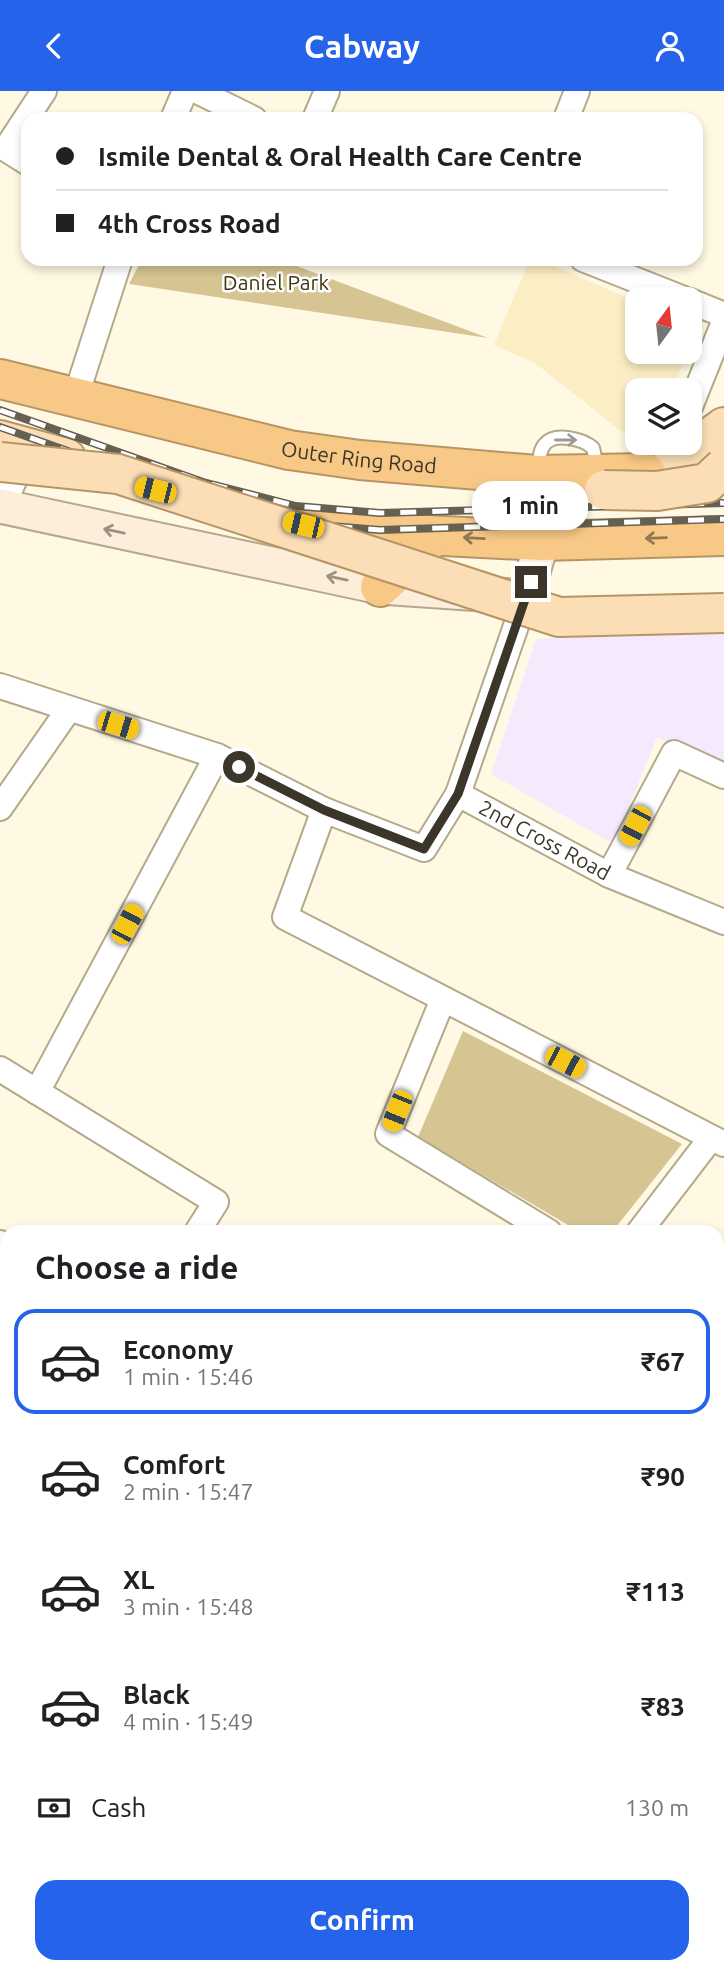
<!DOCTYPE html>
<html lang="en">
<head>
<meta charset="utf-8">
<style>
	body { margin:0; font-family:Ubuntu,sans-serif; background:#f2f2f2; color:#202124; height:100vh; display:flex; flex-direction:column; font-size:26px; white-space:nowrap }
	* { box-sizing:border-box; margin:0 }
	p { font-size:23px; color:#757577 }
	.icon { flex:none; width:38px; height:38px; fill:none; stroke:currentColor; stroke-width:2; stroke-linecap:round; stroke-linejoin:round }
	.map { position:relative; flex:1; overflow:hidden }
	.details { position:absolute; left:0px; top:1134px; width:724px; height:749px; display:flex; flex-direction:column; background:#fff; border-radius:21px 21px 0 0; box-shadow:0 4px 10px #0003 }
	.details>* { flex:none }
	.top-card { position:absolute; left:21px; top:21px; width:682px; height:154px; border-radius:21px; box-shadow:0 4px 10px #0003; display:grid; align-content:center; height:154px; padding:0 35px; background:#fff }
	.needle { width:46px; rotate:15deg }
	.fabs { position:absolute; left:625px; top:196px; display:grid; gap:14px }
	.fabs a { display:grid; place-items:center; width:77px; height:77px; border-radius:14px; background:#fff; box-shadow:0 4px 10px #0003; font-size:35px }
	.end { position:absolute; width:32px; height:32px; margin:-16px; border:9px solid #3b3629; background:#fff; box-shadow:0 0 0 4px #fff }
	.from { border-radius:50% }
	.bubble { position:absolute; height:49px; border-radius:21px; background:#fff; box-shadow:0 4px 10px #0003; font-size:23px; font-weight:700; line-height:49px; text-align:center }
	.car { position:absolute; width:21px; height:42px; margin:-21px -10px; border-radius:9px; box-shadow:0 0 5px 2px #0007; background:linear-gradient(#f5c518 24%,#345 0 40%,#f5c518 0 76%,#345 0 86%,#f5c518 0) }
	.top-card b { display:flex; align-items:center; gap:24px; height:66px; font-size:26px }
	.top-card b+b { border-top:2px solid #e0e0e0 }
	.top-card i { width:18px; height:18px; background:#202124 }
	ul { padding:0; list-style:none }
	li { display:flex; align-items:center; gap:21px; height:105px; margin:0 14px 10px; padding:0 21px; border:4px solid transparent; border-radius:21px }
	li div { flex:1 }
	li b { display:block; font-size:26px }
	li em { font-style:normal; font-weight:700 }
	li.active { border-color:#2563eb }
	li>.icon { width:63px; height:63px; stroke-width:1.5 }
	h2 { padding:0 35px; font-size:32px; line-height:84px }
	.pay { display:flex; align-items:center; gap:18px; height:77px; padding:0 35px; font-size:26px }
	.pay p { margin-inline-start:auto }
	.cta { display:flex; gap:14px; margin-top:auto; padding:14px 35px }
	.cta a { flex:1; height:80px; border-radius:21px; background:#2563eb; color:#fff; font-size:28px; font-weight:700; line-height:80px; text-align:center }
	header { display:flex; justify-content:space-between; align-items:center; height:91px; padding:0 35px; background:#2563eb; color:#fff; font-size:32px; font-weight:700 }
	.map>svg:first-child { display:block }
	.commercial { fill:#f5e9fd }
	.built { fill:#fceec4 }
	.green { fill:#d6c592 }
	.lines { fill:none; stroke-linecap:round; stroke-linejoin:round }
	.lane-casing { stroke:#b4a989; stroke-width:16 }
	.street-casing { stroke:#b4a989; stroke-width:28 }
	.secondary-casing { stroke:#b4a989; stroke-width:37 }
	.primary-casing { stroke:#b69565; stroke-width:42 }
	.highway-casing { stroke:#b69565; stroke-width:42 }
	.lane { stroke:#fff; stroke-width:12 }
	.street { stroke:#fff; stroke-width:24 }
	.secondary { stroke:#fdeedb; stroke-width:33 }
	.primary { stroke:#fbdeb6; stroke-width:38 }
	.highway { stroke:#f8c886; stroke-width:38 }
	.rail-casing { stroke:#656051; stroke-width:8 }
	.rail { stroke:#fff; stroke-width:5; stroke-dasharray:16; stroke-linecap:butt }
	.primary-bridge-casing { stroke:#b69565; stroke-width:42; stroke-linecap:butt }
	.primary-bridge { stroke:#fbdeb6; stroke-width:38 }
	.oneway { stroke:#9d9a94 }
	.oneway2 { stroke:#9c9282 }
	.oneway3 { stroke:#907853 }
	.route { stroke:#3b3629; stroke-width:9 }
	.labels { text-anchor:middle; stroke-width:5; stroke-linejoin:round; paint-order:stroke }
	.park-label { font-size:21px; fill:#3f3516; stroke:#fff }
	.street-label { font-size:21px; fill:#3b3629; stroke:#fff }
</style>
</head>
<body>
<header><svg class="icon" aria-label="back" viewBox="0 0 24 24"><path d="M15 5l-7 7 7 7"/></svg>Cabway<svg class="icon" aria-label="person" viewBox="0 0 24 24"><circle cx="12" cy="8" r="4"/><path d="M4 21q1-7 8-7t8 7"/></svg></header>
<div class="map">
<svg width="724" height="1883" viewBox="0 0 724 1883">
	<rect width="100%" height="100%" fill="#fff8e3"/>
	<!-- commercial -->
	<path class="commercial" d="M724,539V675L657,646L614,753L491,683L536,548Z"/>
	<!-- built -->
	<path class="built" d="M530,168H538L637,211V261H686L674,299H637V334L622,341L535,272L494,254Z"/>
	<!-- green -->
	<g class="green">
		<path d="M142,168H278L488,247L129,193Z"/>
		<path d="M463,940L682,1053L612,1141H580L418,1046Z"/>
		<path d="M7,1587V1717L0,1712V1598Z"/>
	</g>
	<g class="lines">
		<defs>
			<g id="lane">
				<path d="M538,380C539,372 539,359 545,353C555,341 583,348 593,357L598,380"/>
				<path d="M309,1883L313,1876"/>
			</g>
			<g id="street">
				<path d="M197,0L254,28"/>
				<path d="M173,28L185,0"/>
				<path d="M315,28L327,0"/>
				<path d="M566,28L577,0"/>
				<path d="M28,72L6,58L44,0"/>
				<path d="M583,168L684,208"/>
				<path d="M690,210L724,224"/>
				<path d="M75,308L120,168"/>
				<path d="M690,316L724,231"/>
				<path d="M0,420L26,364"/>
				<path id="s1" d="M0,595L217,665L324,719L424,758L458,703L609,784L724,831"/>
				<path d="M458,703L526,506L531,507"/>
				<path d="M0,717L69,618"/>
				<path d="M324,719L285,826L724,1053"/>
				<path d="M609,784L674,662L724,685"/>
				<path d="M443,908L388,1043L549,1141"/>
				<path d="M0,978L216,1111L197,1141"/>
				<path d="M37,1001L217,665"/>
				<path d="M639,1141L711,1047"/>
				<path d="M0,1152L7,1158"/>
				<path d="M718,1353L724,1347"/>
				<path d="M0,1368L7,1373"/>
				<path d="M0,1443L7,1432"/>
				<path d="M718,1542L724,1540"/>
				<path d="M718,1732L724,1722"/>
				<path d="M618,1883L623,1876"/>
			</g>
			<path id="secondary" d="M0,415L380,496L526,506L542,450"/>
			<g id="primary">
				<path d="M0,349L66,367"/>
				<path d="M663,382L724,336"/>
			</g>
			<g id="highway">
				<path id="s2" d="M0,288L289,359L360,369L537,384L646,382"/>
				<path d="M307,435L328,439L542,450L724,445"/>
				<path d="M380,496L425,454"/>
			</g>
		</defs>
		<!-- lane casing -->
		<use href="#lane" class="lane-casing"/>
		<!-- street casing -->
		<use href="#street" class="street-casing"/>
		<!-- secondary casing -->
		<use href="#secondary" class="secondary-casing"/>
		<!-- primary casing -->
		<use href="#primary" class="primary-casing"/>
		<!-- highway casing -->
		<use href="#highway" class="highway-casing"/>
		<!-- lane -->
		<use href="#lane" class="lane"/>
		<!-- street -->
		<use href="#street" class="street"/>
		<!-- secondary -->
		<use href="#secondary" class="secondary"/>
		<!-- primary -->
		<use href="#primary" class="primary"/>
		<!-- highway -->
		<use href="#highway" class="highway"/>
		<defs>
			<g id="rail">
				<path d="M0,319L203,391L296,415L380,422L724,412"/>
				<path d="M0,336L198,406L293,432L380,439L724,428"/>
			</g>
		</defs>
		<!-- rail casing -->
		<use href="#rail" class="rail-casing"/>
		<!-- rail -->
		<use href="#rail" class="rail"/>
		<defs>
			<g id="primary-bridge">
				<path d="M0,371L118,383L559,526L724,522"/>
				<path d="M604,399L657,400L707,392L724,376"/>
			</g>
		</defs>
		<!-- primary-bridge casing -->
		<use href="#primary-bridge" class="primary-bridge-casing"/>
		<!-- primary-bridge -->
		<use href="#primary-bridge" class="primary-bridge"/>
	</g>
	<!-- one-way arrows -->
	<defs><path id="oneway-shaft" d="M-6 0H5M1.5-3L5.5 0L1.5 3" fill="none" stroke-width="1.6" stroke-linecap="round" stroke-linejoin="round" transform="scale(1.75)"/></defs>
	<use class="oneway" href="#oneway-shaft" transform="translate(566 349)"/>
	<g class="oneway2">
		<use href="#oneway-shaft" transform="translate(114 440) rotate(-168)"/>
		<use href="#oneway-shaft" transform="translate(337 487) rotate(-168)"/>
	</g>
	<g class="oneway3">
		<use href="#oneway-shaft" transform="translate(474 447) rotate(-177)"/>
		<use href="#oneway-shaft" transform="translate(656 447) rotate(178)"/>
	</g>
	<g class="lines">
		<!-- route -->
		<path class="route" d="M239,676L324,719L424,758L458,703L531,491"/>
	</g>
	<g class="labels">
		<!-- park labels -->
		<g class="park-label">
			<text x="276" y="199">Daniel Park</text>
		</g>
		<!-- street labels -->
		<g class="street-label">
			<text dy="7" stroke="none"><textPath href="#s2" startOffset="368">Outer Ring Road</textPath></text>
			<text dy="7" stroke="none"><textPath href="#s1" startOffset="618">2nd Cross Road</textPath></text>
		</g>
	</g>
</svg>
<div class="fabs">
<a><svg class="needle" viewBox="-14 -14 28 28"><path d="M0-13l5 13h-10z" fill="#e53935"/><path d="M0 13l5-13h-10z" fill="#757577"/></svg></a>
<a><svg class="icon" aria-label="layers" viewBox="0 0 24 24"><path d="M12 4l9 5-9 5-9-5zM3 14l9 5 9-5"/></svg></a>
</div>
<i class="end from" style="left:239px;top:676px"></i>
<i class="end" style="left:531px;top:491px"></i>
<div class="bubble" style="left:472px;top:390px;width:116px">1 min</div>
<i class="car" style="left:155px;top:399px;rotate:284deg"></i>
<i class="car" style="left:303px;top:434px;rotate:283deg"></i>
<i class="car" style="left:118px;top:634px;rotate:107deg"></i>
<i class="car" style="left:635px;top:735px;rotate:208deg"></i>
<i class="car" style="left:127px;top:833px;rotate:28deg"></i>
<i class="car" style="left:565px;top:971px;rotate:117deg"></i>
<i class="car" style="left:397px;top:1020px;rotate:202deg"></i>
<div class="top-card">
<b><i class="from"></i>Ismile Dental &amp; Oral Health Care Centre</b>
<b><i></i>4th Cross Road</b>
</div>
<section class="details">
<h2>Choose a ride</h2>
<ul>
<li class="active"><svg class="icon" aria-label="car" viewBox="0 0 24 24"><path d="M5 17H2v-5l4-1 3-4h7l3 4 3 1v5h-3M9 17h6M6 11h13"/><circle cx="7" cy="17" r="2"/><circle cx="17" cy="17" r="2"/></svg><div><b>Economy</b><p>1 min · 15:46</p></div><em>₹67</em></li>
<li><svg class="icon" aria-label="car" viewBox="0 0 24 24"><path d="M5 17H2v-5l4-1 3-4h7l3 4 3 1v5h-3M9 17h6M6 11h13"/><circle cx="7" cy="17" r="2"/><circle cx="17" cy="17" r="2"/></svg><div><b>Comfort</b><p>2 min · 15:47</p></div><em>₹90</em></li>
<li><svg class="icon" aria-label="car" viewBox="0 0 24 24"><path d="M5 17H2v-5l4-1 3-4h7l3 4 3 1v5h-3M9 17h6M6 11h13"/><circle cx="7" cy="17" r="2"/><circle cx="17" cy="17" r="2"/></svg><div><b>XL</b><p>3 min · 15:48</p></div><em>₹113</em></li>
<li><svg class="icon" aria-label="car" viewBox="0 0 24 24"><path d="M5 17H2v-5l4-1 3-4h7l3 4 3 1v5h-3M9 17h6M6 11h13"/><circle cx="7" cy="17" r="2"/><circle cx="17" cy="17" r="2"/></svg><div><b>Black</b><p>4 min · 15:49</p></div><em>₹83</em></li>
</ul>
<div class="pay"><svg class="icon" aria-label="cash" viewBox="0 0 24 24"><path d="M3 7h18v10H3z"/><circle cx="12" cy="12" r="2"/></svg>Cash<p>130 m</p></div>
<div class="cta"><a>Confirm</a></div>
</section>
</div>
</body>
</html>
